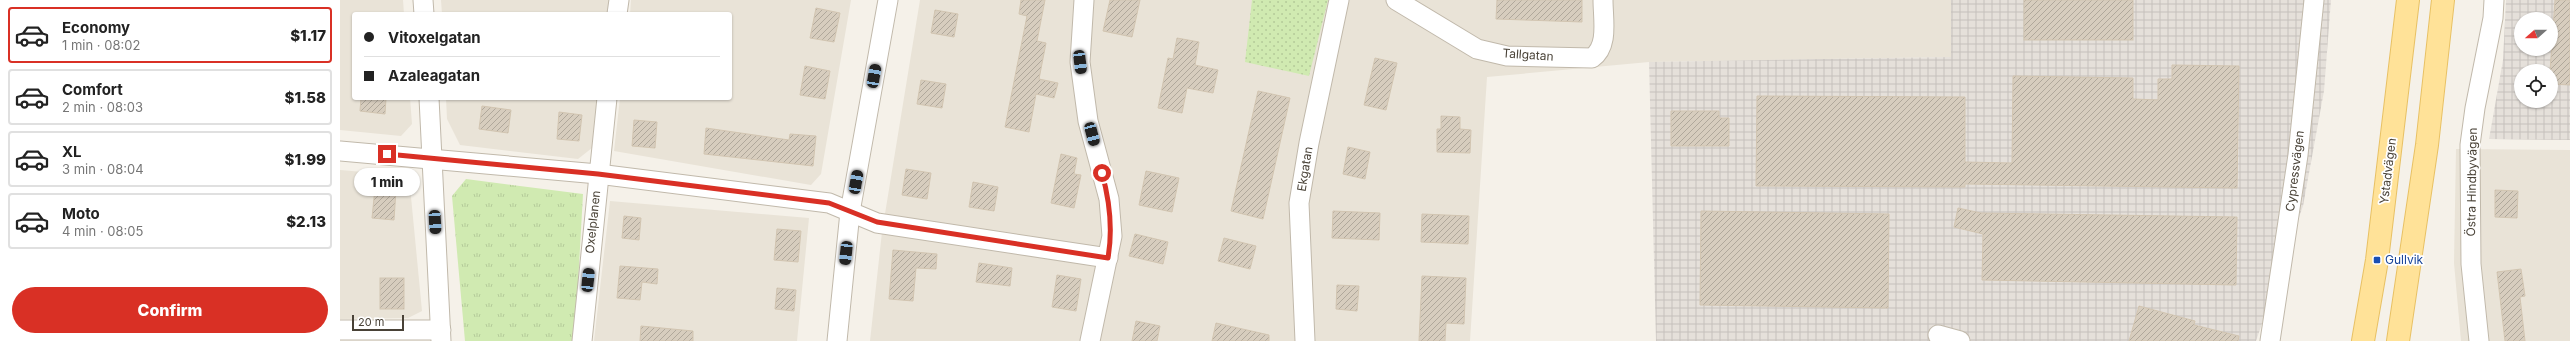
<!DOCTYPE html>
<html lang="en">
<head>
<meta charset="utf-8">
<style>
	body { margin:0; font-family:Inter,sans-serif; background:#f2f2f2; color:#222; height:100vh; display:flex; flex-direction:column; font-size:15px; white-space:nowrap }
	* { box-sizing:border-box; margin:0 }
	p { font-size:13px; color:#767676 }
	.icon { flex:none; width:22px; height:22px; fill:none; stroke:currentColor; stroke-width:2; stroke-linecap:round; stroke-linejoin:round }
	.map { position:relative; flex:1; overflow:hidden }
	.sheet { display:flex; flex-direction:column; background:#fff; width:340px }
	.sheet>* { flex:none }
	.hud { position:absolute; left:12px; top:12px; width:380px; height:88px; border-radius:4px; box-shadow:0 1px 3px #0004; display:grid; align-content:center; height:88px; padding:0 12px; background:#fff }
	.needle { width:26px; rotate:249deg }
	.tools { position:absolute; left:2174px; top:12px; display:grid; gap:8px }
	.tools a { display:grid; place-items:center; width:44px; height:44px; border-radius:50%; background:#fff; box-shadow:0 1px 3px #0004; font-size:20px }
	.scale { position:absolute; left:12px; bottom:10px; width:52px; box-sizing:border-box; padding-left:4px; border:2px solid #494237; border-top:0; font-size:11px; line-height:14px; white-space:nowrap; color:#494237; -webkit-text-stroke:3px #fff; paint-order:stroke }
	.end { position:absolute; width:18px; height:18px; margin:-9px; border:5px solid #d93025; background:#fff; box-shadow:0 0 0 2px #fff }
	.from { border-radius:50% }
	.bubble { position:absolute; height:28px; border-radius:14px; background:#fff; box-shadow:0 1px 3px #0004; font-size:13px; font-weight:800; line-height:28px; text-align:center }
	.car { position:absolute; width:12px; height:24px; margin:-12px -6px; border-radius:5px; box-shadow:0 0 3px 1px #0007; background:linear-gradient(#222 24%,#8ab4d8 0 40%,#222 0 76%,#8ab4d8 0 86%,#222 0) }
	.hud b { display:flex; align-items:center; gap:14px; height:38px; font-size:15px }
	.hud b+b { border-top:1px solid #e0e0e0 }
	.hud i { width:10px; height:10px; background:#222 }
	ul { padding:7px 0 0; list-style:none }
	li { display:flex; align-items:center; gap:12px; height:56px; margin:0 8px 6px; padding:0 4px; border:2px solid #e0e0e0; border-radius:4px }
	li div { flex:1 }
	li b { display:block; font-size:15px }
	li em { font-style:normal; font-weight:800 }
	li.on { border-color:#d93025 }
	li>.icon { width:36px; height:36px; stroke-width:1.5 }
	.action { display:flex; gap:8px; margin-top:auto; padding:8px 12px }
	.action a { flex:1; height:46px; border-radius:24px; background:#d93025; color:#fff; font-size:16px; font-weight:800; line-height:46px; text-align:center }
	main { display:flex; flex:1; min-height:0 }
	.map>svg:first-child { display:block }
	.residential { fill:#e9e3d7 }
	.industrial { fill:url(#industrial-grid); fill-rule:evenodd }
	.grass { fill:url(#grass-dots) }
	.park { fill:url(#park-tufts) }
	.building { fill:url(#building-hatch); stroke:#d2c5b1 }
	.lines { fill:none; stroke-linecap:round; stroke-linejoin:round }
	.minor-casing { stroke:#c1b9ab; stroke-width:21 }
	.major-casing { stroke:#e8c164; stroke-width:24 }
	.minor { stroke:#fff; stroke-width:19 }
	.major { stroke:#ffe298; stroke-width:22 }
	.route { stroke:#d93025; stroke-width:5 }
	.transit-dot { fill:#1a4fb4; stroke:#fff; stroke-width:1.5 }
	.labels { text-anchor:middle; stroke-width:3.5; stroke-linejoin:round; paint-order:stroke }
	.street-label { font-size:12px; fill:#494237; stroke:#fff }
	.transit-label { font-size:12px; fill:#164399; stroke:#fff; text-anchor:start }
</style>
</head>
<body>
<main>
<section class="sheet">
<ul>
<li class="on"><svg class="icon" aria-label="car" viewBox="0 0 24 24"><path d="M5 17H2v-5l4-1 3-4h7l3 4 3 1v5h-3M9 17h6M6 11h13"/><circle cx="7" cy="17" r="2"/><circle cx="17" cy="17" r="2"/></svg><div><b>Economy</b><p>1 min · 08:02</p></div><em>$1.17</em></li>
<li><svg class="icon" aria-label="car" viewBox="0 0 24 24"><path d="M5 17H2v-5l4-1 3-4h7l3 4 3 1v5h-3M9 17h6M6 11h13"/><circle cx="7" cy="17" r="2"/><circle cx="17" cy="17" r="2"/></svg><div><b>Comfort</b><p>2 min · 08:03</p></div><em>$1.58</em></li>
<li><svg class="icon" aria-label="car" viewBox="0 0 24 24"><path d="M5 17H2v-5l4-1 3-4h7l3 4 3 1v5h-3M9 17h6M6 11h13"/><circle cx="7" cy="17" r="2"/><circle cx="17" cy="17" r="2"/></svg><div><b>XL</b><p>3 min · 08:04</p></div><em>$1.99</em></li>
<li><svg class="icon" aria-label="car" viewBox="0 0 24 24"><path d="M5 17H2v-5l4-1 3-4h7l3 4 3 1v5h-3M9 17h6M6 11h13"/><circle cx="7" cy="17" r="2"/><circle cx="17" cy="17" r="2"/></svg><div><b>Moto</b><p>4 min · 08:05</p></div><em>$2.13</em></li>
</ul>
<div class="action"><a>Confirm</a></div>
</section>
<div class="map">
<svg width="2230" height="341" viewBox="0 0 2230 341">
	<defs>
		<pattern id="industrial-grid" width="8" height="8" patternUnits="userSpaceOnUse"><rect width="8" height="8" fill="#e5e0da"/><path d="M0 4h8M4 0v8" fill="none" stroke="#c6c1bc"/></pattern>
		<pattern id="grass-dots" width="8" height="8" patternUnits="userSpaceOnUse"><rect width="8" height="8" fill="#d0eab1"/><path d="M2 2h.1M6 6h.1" fill="none" stroke="#b4ca99" stroke-width="1.8" stroke-linecap="round"/></pattern>
		<pattern id="park-tufts" width="24" height="20" patternUnits="userSpaceOnUse"><rect width="24" height="20" fill="#d0eab1"/><path d="M3 7l-1-3M5 7V3M7 7l1-3M15 17l-1-3M17 17v-4M19 17l1-3" fill="none" stroke="#b4ca99"/></pattern>
		<pattern id="building-hatch" width="6" height="6" patternUnits="userSpaceOnUse"><rect width="6" height="6" fill="#d7cdbe"/><path d="M-1 1l2-2M0 6l6-6M5 7l2-2" fill="none" stroke="#b0a89b"/></pattern>
	</defs>
	<rect width="100%" height="100%" fill="#f5f1e9"/>
	<!-- residential -->
	<g class="residential">
		<path d="M0,0H63L64,14H14V98H70L72,124L61,136L0,130Z"/>
		<path d="M101,0H270L269,14H102Z"/>
		<path d="M291,0H511L481,174L471,185L274,151L280,98H390V14H290Z"/>
		<path d="M580,0H1611V57L1309,62L1147,77L1130,341H530L542,232Z"/>
		<path d="M106,98H261L257,144L238,159L120,145L107,119Z"/>
		<path d="M2116,149L2230,150V341H2121L2114,263Z"/>
		<path d="M0,170L69,176L82,311L68,318L0,319Z"/>
		<path d="M270,201L469,218L457,341H254Z"/>
	</g>
	<!-- industrial -->
	<g class="industrial">
		<path d="M1611,0H1991L1984,91L1963,206L1916,341H1316L1309,62L1611,57Z"/>
		<path d="M2166,0H2230V140L2149,139L2163,60ZM2181,19H2211V49H2181ZM2181,71H2211V101H2181Z"/>
	</g>
	<!-- grass -->
	<path class="grass" d="M912,0H988L969,76L905,62Z"/>
	<!-- park -->
	<path class="park" d="M126,179L243,194L235,338L233,341H125L112,196Z"/>
	<!-- building -->
	<g class="building">
		<path d="M681,0H705L697,41L706,43L699,79L718,83L714,98L696,94L689,132L665,127L687,16L679,14Z"/>
		<path d="M770,0H800L792,37L763,31Z"/>
		<path d="M1157,0H1242V22L1156,19Z"/>
		<rect x="1684" y="0" width="109" height="40"/>
		<path d="M2215,0H2230V85L2211,84L2210,71Z"/>
		<path d="M476,8L500,13L494,42L470,38Z"/>
		<path d="M595,10L618,14L614,37L591,33Z"/>
		<path d="M837,38L859,42L855,65L878,70L873,93L847,88L842,113L818,108L828,58L833,59Z"/>
		<path d="M1035,58L1057,63L1046,110L1024,105Z"/>
		<path d="M1832,65L1899,66L1897,188L1625,184V187L1416,186L1417,96L1625,97V162L1672,163L1673,76L1793,78V99L1818,100V79H1832Z"/>
		<path d="M465,66L490,71L485,99L460,95Z"/>
		<path d="M581,80L606,84L602,108L577,104Z"/>
		<path d="M918,91L950,98L923,219L891,211Z"/>
		<path d="M21,98H46L45,114L20,111Z"/>
		<path d="M142,106L171,110L168,133L139,129Z"/>
		<path d="M1331,111H1379V118H1389V146H1331Z"/>
		<path d="M219,112L242,115L239,141L217,139Z"/>
		<path d="M1101,116L1120,117V129L1131,130L1130,153L1097,152V129H1101Z"/>
		<path d="M294,120L317,122L315,148L292,146Z"/>
		<path d="M366,128L449,140L450,134L476,136L473,166L364,154Z"/>
		<path d="M1008,147L1030,152L1025,179L1003,174Z"/>
		<path d="M721,154L737,158L734,174L741,175L734,208L711,203Z"/>
		<path d="M566,169L591,173L587,199L562,195Z"/>
		<path d="M806,171L839,178L832,212L799,205Z"/>
		<path d="M633,182L658,187L654,211L629,207Z"/>
		<path d="M35,188L56,190L54,220L32,218Z"/>
		<path d="M2155,190L2178,191L2177,218L2155,217Z"/>
		<path d="M1618,208L1641,213L1897,217L1896,285L1642,280L1643,234L1614,227Z"/>
		<path d="M993,211L1040,213L1039,240L992,238Z"/>
		<path d="M1361,211L1549,214L1548,308L1360,305Z"/>
		<path d="M1082,214L1129,216L1128,244L1081,242Z"/>
		<path d="M284,216L301,218L299,240L282,238Z"/>
		<path d="M437,229L461,231L458,262L434,260Z"/>
		<path d="M795,234L828,242L823,264L789,256Z"/>
		<path d="M884,238L916,246L910,269L878,261Z"/>
		<path d="M553,250L597,254L596,269L576,268L573,301L549,299Z"/>
		<path d="M639,263L672,268L670,286L636,282Z"/>
		<path d="M280,266L318,269L317,284L302,282L300,300L277,298Z"/>
		<path d="M2181,269L2185,296L2180,297L2185,341H2165L2157,272Z"/>
		<path d="M717,275L741,279L736,311L712,307Z"/>
		<path d="M1082,276L1126,278L1124,324L1106,323L1105,341H1079Z"/>
		<rect x="40" y="278" width="24" height="31"/>
		<path d="M997,285L1019,286L1017,311L996,309Z"/>
		<path d="M437,288L456,290L454,311L435,309Z"/>
		<path d="M1799,306L1855,321L1854,325L1899,336L1898,341H1789Z"/>
		<path d="M796,321L820,326L817,341H792Z"/>
		<path d="M876,323L929,335V341H872Z"/>
		<path d="M301,326L353,331V341H300Z"/>
	</g>
	<g class="lines">
		<defs>
			<g id="minor">
				<path d="M83,0L84,14"/>
				<path d="M744,0L740,62L748,121L769,199L772,236L750,341"/>
				<path d="M1056,0L1137,49L1167,56L1252,58C1269,46 1263,20 1263,0"/>
				<path d="M277,14L279,0"/>
				<path d="M89,98L101,341"/>
				<path d="M0,151L258,174L489,203L537,223L768,258"/>
				<path d="M0,330H101"/>
				<path d="M1598,335L1620,341"/>
				<path d="M242,341L267,98"/>
				<path d="M497,341L510,212L548,0"/>
				<path d="M965,341L959,203L969,143L999,0"/>
				<path d="M1930,341L1958,155L1974,0"/>
				<path d="M2139,341L2131,264L2130,145L2135,108L2153,18L2154,0"/>
			</g>
			<g id="major">
				<path d="M2023,341L2037,260L2068,0"/>
				<path d="M2058,341L2087,145L2103,0"/>
			</g>
		</defs>
		<!-- minor casing -->
		<use href="#minor" class="minor-casing"/>
		<!-- major casing -->
		<use href="#major" class="major-casing"/>
		<!-- minor -->
		<use href="#minor" class="minor"/>
		<!-- major -->
		<use href="#major" class="major"/>
	</g>
	<g class="lines">
		<!-- route -->
		<path class="route" d="M47,154L258,174L489,203L537,222L768,258C773,229 770,202 762,173"/>
	</g>
	<!-- markers -->
	<rect class="transit-dot" x="2033" y="256" width="8" height="8" rx="2"/>
	<g class="labels">
		<!-- street labels -->
		<g class="street-label">
			<text transform="translate(1188 55) rotate(4)" y="4">Tallgatan</text>
			<text transform="translate(965 169) rotate(-81)" y="4">Ekgatan</text>
			<text transform="translate(1955 171) rotate(-83)" y="4">Cypressvägen</text>
			<text transform="translate(2048 171) rotate(-83)" y="4">Ystadvägen</text>
			<text transform="translate(2132 182) rotate(-89)" y="4">Östra Hindbyvägen</text>
			<text transform="translate(253 222) rotate(-84)" y="4">Oxelplanen</text>
		</g>
		<!-- transit labels -->
		<g class="transit-label">
			<text x="2045" y="264">Gullvik</text>
		</g>
	</g>
</svg>
<div class="tools">
<a><svg class="needle" viewBox="-14 -14 28 28"><path d="M0-13l5 13h-10z" fill="#e53935"/><path d="M0 13l5-13h-10z" fill="#767676"/></svg></a>
<a><svg class="icon" aria-label="locate" viewBox="0 0 24 24"><circle cx="12" cy="12" r="6"/><path d="M12 2v4M12 18v4M2 12h4M18 12h4"/></svg></a>
</div>
<div class="scale">20 m</div>
<i class="end from" style="left:762px;top:173px"></i>
<i class="end" style="left:47px;top:154px"></i>
<div class="bubble" style="left:14px;top:168px;width:66px">1 min</div>
<i class="car" style="left:740px;top:62px;rotate:173deg"></i>
<i class="car" style="left:534px;top:76px;rotate:10deg"></i>
<i class="car" style="left:752px;top:134px;rotate:165deg"></i>
<i class="car" style="left:516px;top:182px;rotate:10deg"></i>
<i class="car" style="left:95px;top:222px;rotate:177deg"></i>
<i class="car" style="left:506px;top:253px;rotate:186deg"></i>
<i class="car" style="left:248px;top:280px;rotate:6deg"></i>
<div class="hud">
<b><i class="from"></i>Vitoxelgatan</b>
<b><i></i>Azaleagatan</b>
</div>
</div>
</main>
</body>
</html>
